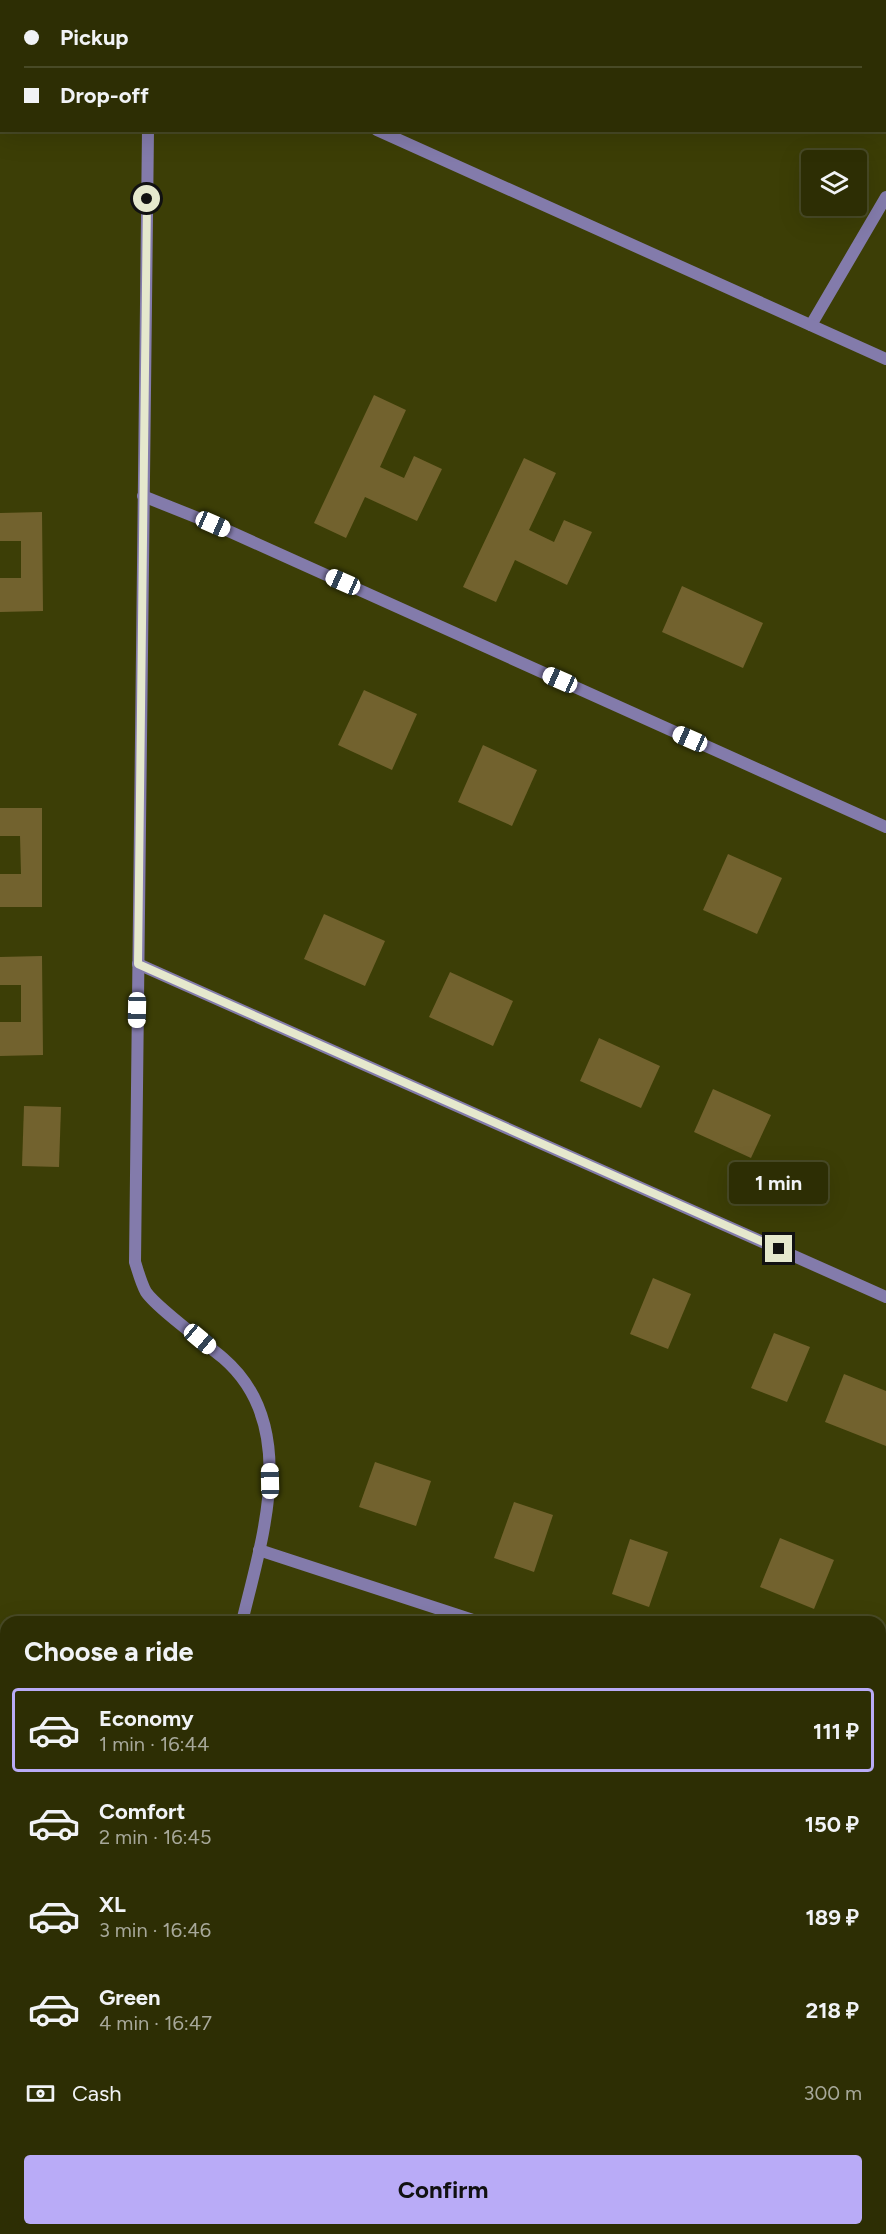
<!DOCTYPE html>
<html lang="en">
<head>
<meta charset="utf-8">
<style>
	body { margin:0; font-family:Figtree,sans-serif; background:#393a13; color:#f1f3f6; height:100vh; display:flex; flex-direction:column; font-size:22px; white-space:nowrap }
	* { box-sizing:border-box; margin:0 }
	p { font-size:20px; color:#a7a89a }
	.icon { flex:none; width:33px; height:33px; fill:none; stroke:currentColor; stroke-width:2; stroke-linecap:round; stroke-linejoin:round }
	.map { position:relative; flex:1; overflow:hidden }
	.side { position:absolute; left:0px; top:1616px; width:886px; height:620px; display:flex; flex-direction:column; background:#2d2e04; border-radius:18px 18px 0 0; box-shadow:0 6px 24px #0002,0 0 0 2px #484a26 }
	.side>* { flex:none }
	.top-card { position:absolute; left:0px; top:0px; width:886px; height:132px; box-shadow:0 6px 24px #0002,0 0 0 2px #484a26; display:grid; align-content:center; height:132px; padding:0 24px; background:#2d2e04 }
	.fabs { position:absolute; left:801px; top:150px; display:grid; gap:12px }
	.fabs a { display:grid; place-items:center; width:66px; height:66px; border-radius:6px; background:#2d2e04; box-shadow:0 6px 24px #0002,0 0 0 2px #484a26; font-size:30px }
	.end { position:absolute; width:27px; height:27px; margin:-14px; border:8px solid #e5e8cd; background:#111; box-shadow:0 0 0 3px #111 }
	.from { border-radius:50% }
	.bubble { position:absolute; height:42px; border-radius:6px; background:#2d2e04; box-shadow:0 6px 24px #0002,0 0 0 2px #484a26; font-size:20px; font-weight:700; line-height:42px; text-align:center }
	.car { position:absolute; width:18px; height:36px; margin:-18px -9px; border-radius:8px; box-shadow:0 0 4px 2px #0007; background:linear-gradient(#fff 24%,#345 0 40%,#fff 0 76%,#345 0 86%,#fff 0) }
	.top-card b { display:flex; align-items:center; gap:21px; height:57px; font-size:22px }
	.top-card b+b { border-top:2px solid #484a26 }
	.top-card i { width:15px; height:15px; background:#f1f3f6 }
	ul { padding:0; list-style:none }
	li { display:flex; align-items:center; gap:18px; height:84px; margin:0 12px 9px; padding:0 12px; border:3px solid transparent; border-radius:6px }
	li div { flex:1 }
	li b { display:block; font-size:22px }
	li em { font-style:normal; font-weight:700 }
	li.selected { border-color:#b9abf7 }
	li>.icon { width:54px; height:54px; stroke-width:1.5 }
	h2 { padding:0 24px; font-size:27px; line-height:72px }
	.pay { display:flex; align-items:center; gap:15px; height:66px; padding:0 24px; font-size:22px }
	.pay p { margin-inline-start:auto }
	.action { display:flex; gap:12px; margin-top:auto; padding:12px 24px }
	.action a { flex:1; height:69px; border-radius:6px; background:#b9abf7; color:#111; font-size:24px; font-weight:700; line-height:69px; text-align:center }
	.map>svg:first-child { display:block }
	.building { fill:#72622e }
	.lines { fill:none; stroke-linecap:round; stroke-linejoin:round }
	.service { stroke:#837bab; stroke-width:12 }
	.minor { stroke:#837bab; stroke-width:12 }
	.route { stroke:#e5e8cd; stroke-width:8 }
</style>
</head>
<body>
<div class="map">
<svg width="886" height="2234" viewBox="0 0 886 2234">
	<rect width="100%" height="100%" fill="#3c3e06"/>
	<!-- building -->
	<g class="building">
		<path d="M374,395L406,410L380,467L404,478L414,456L442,469L417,521L365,497L346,538L314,523Z"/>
		<path d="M524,458L556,473L529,530L554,542L564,520L592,532L567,585L515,560L496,602L463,587Z"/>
		<path d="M42,512L43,611L0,612V578H21V541H0V513Z"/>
		<path d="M682,586L763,623L743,668L662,632Z"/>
		<path d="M364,690L417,714L392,770L338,745Z"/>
		<path d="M483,745L537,770L512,826L458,802Z"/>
		<path d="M0,808H42V907H0V874H21L20,836H0Z"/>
		<path d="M728,854L782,878L757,934L703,910Z"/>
		<path d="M324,914L385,941L365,986L304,959Z"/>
		<path d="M42,956L43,1055L0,1056V1022H21V985H0V957Z"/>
		<path d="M450,972L513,1001L493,1046L429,1017Z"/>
		<path d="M599,1038L660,1066L641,1108L580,1081Z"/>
		<path d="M713,1089L771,1115L751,1158L694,1132Z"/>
		<path d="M24,1106L61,1107L59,1167L22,1166Z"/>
		<path d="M653,1278L691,1294L668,1349L630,1334Z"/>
		<path d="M774,1333L810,1347L787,1402L751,1388Z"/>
		<path d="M844,1374L886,1391V1446L825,1422Z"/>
		<path d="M375,1462L431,1481L416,1526L359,1507Z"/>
		<path d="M514,1502L553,1515L534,1572L494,1558Z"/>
		<path d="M780,1538L834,1560L814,1609L760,1587Z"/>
		<path d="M630,1539L668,1552L649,1607L612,1594Z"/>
		<path d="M886,1675V1693L880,1690Z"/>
		<path d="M5,2213L6,2229H54L52,2234H0Z"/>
		<path d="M207,2229H252L251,2234H206Z"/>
	</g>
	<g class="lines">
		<!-- service -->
		<g class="service">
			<path d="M811,325L886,197"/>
			<path d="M143,496L213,524L886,827"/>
			<path d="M110,2234L111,2229"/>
			<path d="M428,2234L429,2229"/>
			<path d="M748,2234L749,2229"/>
		</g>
		<!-- minor -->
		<g class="minor">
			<path d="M86,0L90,2"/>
			<path d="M148,130L135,1262C138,1271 141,1283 146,1292C157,1308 205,1343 223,1358C301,1425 262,1538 242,1622"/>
			<path d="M377,130L886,359"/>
			<path d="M138,964L886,1297"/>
			<path d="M259,1550L479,1622"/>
			<path d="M880,1751L886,1753"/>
			<path d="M880,2058L886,2050"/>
			<path d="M0,2073L6,2074"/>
			<path d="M880,2228L886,2229"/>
		</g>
	</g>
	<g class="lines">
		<!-- route -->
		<path class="route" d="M147,199L138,964L779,1249"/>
	</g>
</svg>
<div class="fabs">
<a><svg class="icon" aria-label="layers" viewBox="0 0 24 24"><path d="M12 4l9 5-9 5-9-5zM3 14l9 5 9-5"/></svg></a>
</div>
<i class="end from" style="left:147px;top:199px"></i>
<i class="end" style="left:779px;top:1249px"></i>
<div class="bubble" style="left:729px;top:1162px;width:99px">1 min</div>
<i class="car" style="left:213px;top:524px;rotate:114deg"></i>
<i class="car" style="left:343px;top:582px;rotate:294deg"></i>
<i class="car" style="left:560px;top:680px;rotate:294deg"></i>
<i class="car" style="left:690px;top:739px;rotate:294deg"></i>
<i class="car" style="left:137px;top:1010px;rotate:181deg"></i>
<i class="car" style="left:200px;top:1339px;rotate:130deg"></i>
<i class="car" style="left:270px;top:1481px;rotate:359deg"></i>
<div class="top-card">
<b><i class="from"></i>Pickup</b>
<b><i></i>Drop-off</b>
</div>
<section class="side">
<h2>Choose a ride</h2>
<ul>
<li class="selected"><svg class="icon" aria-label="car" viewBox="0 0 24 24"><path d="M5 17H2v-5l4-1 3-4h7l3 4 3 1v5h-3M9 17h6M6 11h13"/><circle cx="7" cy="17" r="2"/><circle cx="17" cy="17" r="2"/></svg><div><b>Economy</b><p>1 min · 16:44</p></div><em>111 ₽</em></li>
<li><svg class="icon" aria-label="car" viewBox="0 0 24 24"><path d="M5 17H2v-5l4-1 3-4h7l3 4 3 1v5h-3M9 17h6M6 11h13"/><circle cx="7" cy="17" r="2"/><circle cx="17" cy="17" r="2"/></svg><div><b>Comfort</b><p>2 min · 16:45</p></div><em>150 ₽</em></li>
<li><svg class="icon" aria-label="car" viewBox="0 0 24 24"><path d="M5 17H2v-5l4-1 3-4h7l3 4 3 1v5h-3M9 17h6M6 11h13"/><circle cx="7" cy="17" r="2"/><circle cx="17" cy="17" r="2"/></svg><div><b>XL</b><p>3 min · 16:46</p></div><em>189 ₽</em></li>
<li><svg class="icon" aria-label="car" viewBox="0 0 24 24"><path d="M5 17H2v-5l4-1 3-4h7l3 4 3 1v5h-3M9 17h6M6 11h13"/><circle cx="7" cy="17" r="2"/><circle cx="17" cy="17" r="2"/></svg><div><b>Green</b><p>4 min · 16:47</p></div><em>218 ₽</em></li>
</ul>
<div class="pay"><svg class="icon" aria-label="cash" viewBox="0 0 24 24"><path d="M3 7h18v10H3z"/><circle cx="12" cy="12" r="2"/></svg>Cash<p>300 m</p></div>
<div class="action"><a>Confirm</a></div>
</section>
</div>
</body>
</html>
